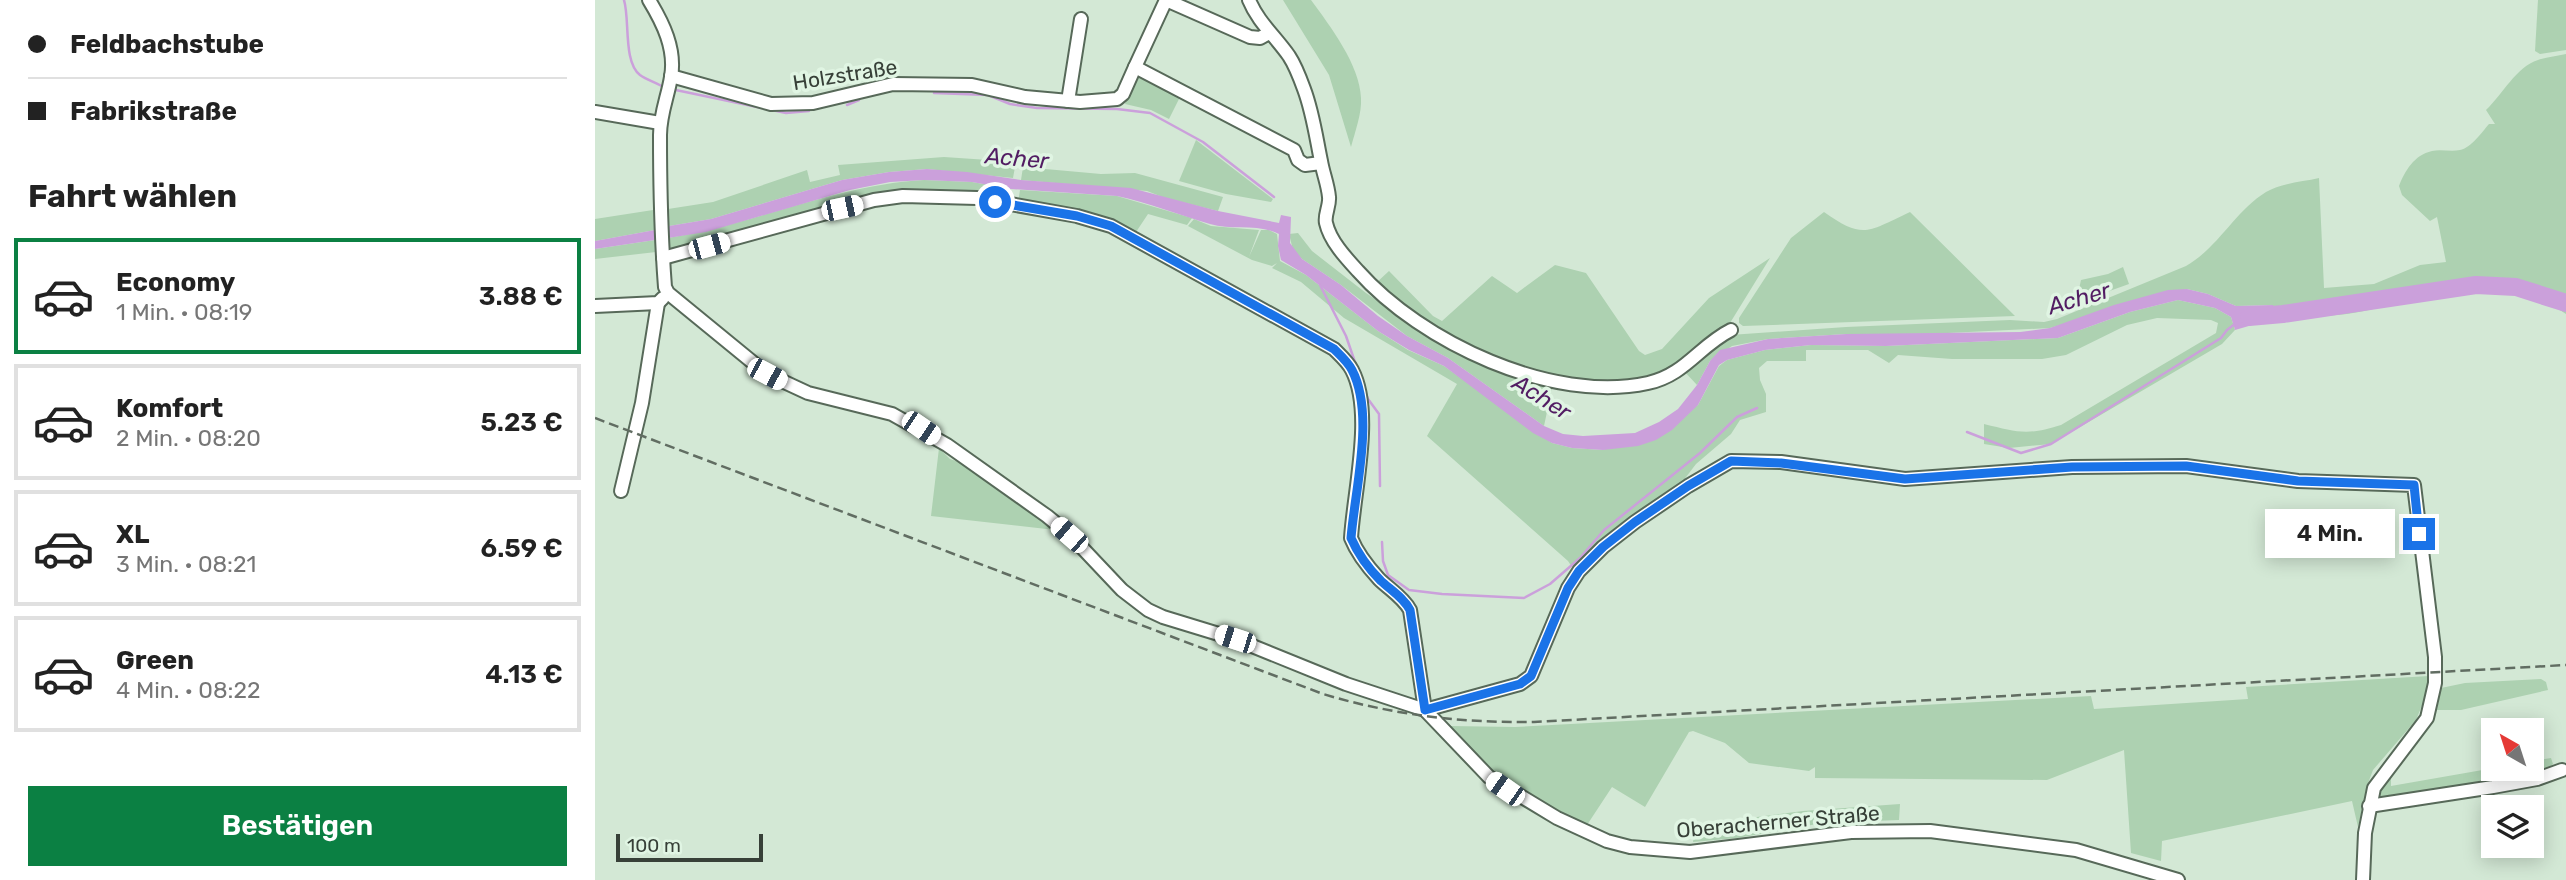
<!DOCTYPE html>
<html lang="de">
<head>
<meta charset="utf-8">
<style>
	body { margin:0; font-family:Rubik,sans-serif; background:#f6f6f6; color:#222; height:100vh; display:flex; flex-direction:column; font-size:26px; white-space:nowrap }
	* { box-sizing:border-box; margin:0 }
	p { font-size:23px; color:#767676 }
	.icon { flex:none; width:38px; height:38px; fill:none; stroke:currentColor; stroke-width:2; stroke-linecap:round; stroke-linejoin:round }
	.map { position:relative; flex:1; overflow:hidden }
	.panel { display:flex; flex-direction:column; background:#fff; width:595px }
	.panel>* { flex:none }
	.top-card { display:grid; align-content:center; height:154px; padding:0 28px; background:#fff }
	.needle { width:46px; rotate:321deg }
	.fabs { position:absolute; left:1886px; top:718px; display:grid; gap:14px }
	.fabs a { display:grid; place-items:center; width:63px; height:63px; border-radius:0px; background:#fff; box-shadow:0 4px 18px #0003; font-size:35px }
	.scale { position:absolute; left:21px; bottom:18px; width:147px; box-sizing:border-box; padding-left:7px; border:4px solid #374038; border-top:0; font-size:19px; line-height:24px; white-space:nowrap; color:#374038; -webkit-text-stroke:5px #e0f5e3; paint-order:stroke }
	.end { position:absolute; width:32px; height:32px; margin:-16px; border:9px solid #1a73e8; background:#fff; box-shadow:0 0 0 4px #fff }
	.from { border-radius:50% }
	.bubble { position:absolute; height:49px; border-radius:0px; background:#fff; box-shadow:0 4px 18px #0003; font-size:23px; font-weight:600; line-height:49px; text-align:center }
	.car { position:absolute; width:21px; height:42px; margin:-21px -10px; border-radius:9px; box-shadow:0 0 5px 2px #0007; background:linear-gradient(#fff 24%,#345 0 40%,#fff 0 76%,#345 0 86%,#fff 0) }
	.top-card b { display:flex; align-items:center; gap:24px; height:66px; font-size:26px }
	.top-card b+b { border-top:2px solid #e0e0e0 }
	.top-card i { width:18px; height:18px; background:#222 }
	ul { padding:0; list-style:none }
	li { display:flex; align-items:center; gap:21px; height:116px; margin:0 14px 10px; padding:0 14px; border:4px solid #e0e0e0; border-radius:0px }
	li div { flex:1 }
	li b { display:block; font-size:26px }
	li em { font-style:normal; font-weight:600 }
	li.on { border-color:#0b8043 }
	li>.icon { width:63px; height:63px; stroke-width:1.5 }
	h2 { padding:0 28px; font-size:32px; line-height:84px }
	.button { display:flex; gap:14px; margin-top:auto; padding:14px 28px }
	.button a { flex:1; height:80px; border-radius:0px; background:#0b8043; color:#fff; font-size:28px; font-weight:600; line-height:80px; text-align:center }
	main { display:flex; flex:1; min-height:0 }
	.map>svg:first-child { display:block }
	.green { fill:#add1b1 }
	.water { fill:#cba0db }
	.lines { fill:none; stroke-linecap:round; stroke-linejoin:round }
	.stream { stroke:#cba0db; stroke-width:2.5 }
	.river { stroke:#cba0db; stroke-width:18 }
	.minor-casing { stroke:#576959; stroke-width:16 }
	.minor { stroke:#fff; stroke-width:12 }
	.rail { stroke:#616d62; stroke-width:2.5; stroke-dasharray:10 5; stroke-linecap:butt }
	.route { stroke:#1a73e8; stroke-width:9 }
	.labels { text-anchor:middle; stroke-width:7; stroke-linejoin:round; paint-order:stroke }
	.street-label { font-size:21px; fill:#374038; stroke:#e0f5e3 }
	.water-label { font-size:23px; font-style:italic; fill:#521d63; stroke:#e0f5e3 }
</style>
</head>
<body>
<main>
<section class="panel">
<div class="top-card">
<b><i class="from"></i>Feldbachstube</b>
<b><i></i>Fabrikstraße</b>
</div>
<h2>Fahrt wählen</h2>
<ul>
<li class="on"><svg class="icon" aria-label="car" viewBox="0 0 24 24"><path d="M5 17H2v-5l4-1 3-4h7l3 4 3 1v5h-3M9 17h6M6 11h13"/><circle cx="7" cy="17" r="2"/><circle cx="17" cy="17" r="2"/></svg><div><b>Economy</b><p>1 Min. · 08:19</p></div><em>3.88 €</em></li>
<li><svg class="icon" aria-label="car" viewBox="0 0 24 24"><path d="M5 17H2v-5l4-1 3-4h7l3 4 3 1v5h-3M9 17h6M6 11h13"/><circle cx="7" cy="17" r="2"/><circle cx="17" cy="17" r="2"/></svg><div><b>Komfort</b><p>2 Min. · 08:20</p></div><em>5.23 €</em></li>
<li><svg class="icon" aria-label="car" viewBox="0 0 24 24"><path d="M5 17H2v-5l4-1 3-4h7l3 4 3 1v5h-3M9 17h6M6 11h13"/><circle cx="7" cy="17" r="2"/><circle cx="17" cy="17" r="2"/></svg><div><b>XL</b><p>3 Min. · 08:21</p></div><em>6.59 €</em></li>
<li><svg class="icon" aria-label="car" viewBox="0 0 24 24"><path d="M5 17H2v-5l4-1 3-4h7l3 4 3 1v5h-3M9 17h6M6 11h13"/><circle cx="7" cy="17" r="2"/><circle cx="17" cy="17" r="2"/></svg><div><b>Green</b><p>4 Min. · 08:22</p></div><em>4.13 €</em></li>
</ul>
<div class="button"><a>Bestätigen</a></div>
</section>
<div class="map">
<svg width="1971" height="880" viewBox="0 0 1971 880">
	<rect width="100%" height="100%" fill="#d3e8d5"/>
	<!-- green -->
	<g class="green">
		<path d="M688,0H716C735,26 765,65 766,98C767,113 760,132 756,147L734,75Z"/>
		<path d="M1943,0H1971V50L1945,54L1940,51Z"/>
		<path d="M1971,54V314C1913,274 1821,301 1758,313C1732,317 1704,317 1678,319L1677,305L1641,306L1613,294L1592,289L1455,328L1333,334H1251L1173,339L1137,346L1115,361L1102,385L1089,371L1135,335L1251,327L1415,320L1449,322L1462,319L1591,266C1624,247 1640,211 1671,192C1686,183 1707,182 1724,178L1729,288L1779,284L1825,265L1851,262L1842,217L1835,221L1807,195L1804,186C1810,171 1819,155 1837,151C1846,149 1856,152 1865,150C1876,148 1887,132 1894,124H1900L1891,110C1908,94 1921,67 1943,60C1952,57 1962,56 1971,54Z"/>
		<path d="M543,77H547L585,97L574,119L556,110L530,104L539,81Z"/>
		<path d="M601,140L678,199L676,202L631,194L584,181Z"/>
		<path d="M349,157L408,161L420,167L418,178L332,169L294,172L247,180L116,219L74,226L73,209L118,202L212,170L215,182L245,175L243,165Z"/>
		<path d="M428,167L506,174L540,173L628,197L623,211L570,198L552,191L426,180Z"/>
		<path d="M329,180L377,182L416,189L415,202L345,193L199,218L74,250L73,238C160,224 240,185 329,180Z"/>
		<path d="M425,190L522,196L597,218L592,225L553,214L541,232L510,217L423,203Z"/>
		<path d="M58,210L60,230L0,241V219Z"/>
		<path d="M1229,212C1269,240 1272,232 1315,212L1420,316L1148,326L1144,323V318L1196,238Z"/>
		<path d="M599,219L616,226L664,230L654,257L666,230H674L682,234L685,261L711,275L783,331L813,350L849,366L957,443L977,448L1008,450L1103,405L1124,366L1132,360L1170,350L1216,345L1291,346L1463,338L1535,312L1583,300L1620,308L1636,317L1640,330L1627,344L1456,444L1414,448L1389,444V424C1422,432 1432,436 1466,425L1621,333L1623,323L1616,320L1562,318L1532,325L1471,355L1447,359H1357L1303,355L1294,363L1273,350H1211V361H1172L1164,368L1165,380L1171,394V412L1145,420L1136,434L1101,464L1085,485L1020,528L991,558L977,567L973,561L832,436L862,384L749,318L706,282L677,268L682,263L677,266L657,260L593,226Z"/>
		<path d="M703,233L717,251L771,293L829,332L892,364L957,388L949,426L853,358L812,336L746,285L707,259L698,250L694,234Z"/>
		<path d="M60,240L61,252L0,259V249Z"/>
		<path d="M1175,258L1135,323L1086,367L1054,377L1024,382L960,378L898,357L847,333L780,284L794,271L838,316L847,321L897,276L922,293L960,265L991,273L1044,351L1050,355L1067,349L1114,298Z"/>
		<path d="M1528,267L1534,284L1481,303L1486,280L1513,274Z"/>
		<path d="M344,448L355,459L373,465L460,530L336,516Z"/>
		<path d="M1834,676L1828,703L1821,720L1778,770L1772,786L1763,827L1757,801L1567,841L1566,861L1536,853L1529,750L1452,780L1220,778V767L1214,771L1154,763L1130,743L1098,731L1094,732L1050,807L1017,787L992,825C939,801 890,774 855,726L920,727L1496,696L1499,709L1653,699L1651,687Z"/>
		<path d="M1946,679L1951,682L1953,690L1866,710H1842L1846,688L1870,683Z"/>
		<path d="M1956,758L1958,764L1948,774L1786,798C1782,789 1790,781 1796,773V786L1899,768H1937V761Z"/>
		<path d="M1305,804L1304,820L1228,823L1142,838L1098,842L1101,825L1208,811Z"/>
	</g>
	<!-- water -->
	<g class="water">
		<path d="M332,169L372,172L426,180L536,188L623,211L684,223L686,215L696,217L695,243L707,259L746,285L783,316L812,336L853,358L949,426L968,434L988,436L1040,433L1064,422L1083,409L1102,385L1115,361L1125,350L1173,339L1251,334L1425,332L1455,328L1519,305L1573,290L1592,289L1613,294L1641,306L1678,305V319L1640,330L1636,317L1620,308L1583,300L1535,312L1463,338L1291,346L1216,345L1170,350L1132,360L1124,365L1103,405L1077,430L1061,440L1043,446L1008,450L977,448L957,443L938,433L849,366L814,350L783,331L711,275L686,260L683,246L684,234C663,223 637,231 615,224C584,215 554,203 522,196L416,189L377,182L329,180L295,182L255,190L111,232L73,238L74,226L116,219L247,180L294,172Z"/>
		<path d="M60,230V240L0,249V241Z"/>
	</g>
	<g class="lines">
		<!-- stream -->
		<g class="stream">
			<path d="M29,0C35,19 28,62 45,75C52,80 62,83 70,88"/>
			<path d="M76,89L191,113L214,111"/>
			<path d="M339,93L393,95L415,104L442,108L522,109L555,113L608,142L679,197"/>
			<path d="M252,105L264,100"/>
			<path d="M725,285L751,336L761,365"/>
			<path d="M769,388L773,399L784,414L785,486"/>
			<path d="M1372,432L1426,453L1456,444L1626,338L1632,330L1641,323"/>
			<path d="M787,542L788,561L793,575L814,590L847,594L929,598L955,584L985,558L1009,530L1105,453L1142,417L1162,408"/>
		</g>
		<!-- river -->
		<path class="river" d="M1654,317L1688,314L1881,285L1921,287L1971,303"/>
		<defs>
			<g id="minor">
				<path d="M54,0C68,23 81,49 76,77C73,96 65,114 65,135C65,186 66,236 70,287L73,293L172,374L213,393L297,414L352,445L452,516L475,535L527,590L553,610L568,617L640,639L751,684L830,710L894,777L962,818L1012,841L1035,847L1095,852L1256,832L1335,831L1481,850L1583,880"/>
				<path d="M571,0L655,37L665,38L674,33"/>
				<path d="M654,0C663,22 680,36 694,56C700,65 705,78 709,89C718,113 721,137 726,161C728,173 733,185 734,197C735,206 729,215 731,223C735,241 751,258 763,271C826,342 957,404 1053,383C1090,375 1104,346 1136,330"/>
				<path d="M540,67L571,0"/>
				<path d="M76,76L176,104L218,103L298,84L377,85L430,97L485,102L522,99L528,94L540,67L699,150L703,160L710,165L726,163"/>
				<path d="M473,101L486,19"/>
				<path d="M0,112L65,123"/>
				<path d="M68,258L279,200L308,196L382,198L482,216L516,226L739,349C745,355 753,362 757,370C779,412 759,490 756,538C762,553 773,567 784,579C794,589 808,597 815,610L830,710"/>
				<path d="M0,306L63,303L68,298"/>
				<path d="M26,491L47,403L63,303"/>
				<path d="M830,710L925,684L936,676L973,588L984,571L1008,547L1040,522L1093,486L1136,461L1186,462L1310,479L1477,467L1591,466L1703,481L1819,485L1840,657V683L1832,718L1779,788L1770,833L1768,880"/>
				<path d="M1774,806L1898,787L1942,779L1967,770"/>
			</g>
		</defs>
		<!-- minor casing -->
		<use href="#minor" class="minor-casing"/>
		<!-- minor -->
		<use href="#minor" class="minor"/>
		<!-- rail -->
		<path class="rail" d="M0,418L728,694C798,715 866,723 939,722L1971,665"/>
	</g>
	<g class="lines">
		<!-- route -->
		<path class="route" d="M400,202L482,216L516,226L739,349C745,355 753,362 757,370C780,414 760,489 756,538C763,554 774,569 786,581C796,590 809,598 815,610L830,710L925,684L936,676L973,588L984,571L1008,547L1040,522L1093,486L1136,461L1186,463L1310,479L1477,467L1591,466L1703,481L1819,485L1824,534"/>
	</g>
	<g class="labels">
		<!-- street labels -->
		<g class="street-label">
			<text transform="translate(250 75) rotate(-9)" y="7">Holzstraße</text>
			<text transform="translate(1183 822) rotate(-5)" y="7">Oberacherner Straße</text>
		</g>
		<!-- water labels -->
		<g class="water-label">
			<text transform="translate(422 158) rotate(5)" y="8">Acher</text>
			<text transform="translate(1484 298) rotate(-16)" y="8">Acher</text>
			<text transform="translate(947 397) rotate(32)" y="8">Acher</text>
		</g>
	</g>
</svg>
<div class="fabs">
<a><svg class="needle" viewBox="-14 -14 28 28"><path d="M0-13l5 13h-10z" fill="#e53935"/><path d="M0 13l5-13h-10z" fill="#767676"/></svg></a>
<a><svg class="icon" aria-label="layers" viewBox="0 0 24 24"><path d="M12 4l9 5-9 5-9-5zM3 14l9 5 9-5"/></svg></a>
</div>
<div class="scale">100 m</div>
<i class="end from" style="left:400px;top:202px"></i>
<i class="end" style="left:1824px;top:534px"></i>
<div class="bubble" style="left:1670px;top:509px;width:130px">4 Min.</div>
<i class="car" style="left:247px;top:208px;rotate:78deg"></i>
<i class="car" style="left:114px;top:246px;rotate:75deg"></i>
<i class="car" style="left:172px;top:374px;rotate:118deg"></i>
<i class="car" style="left:326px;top:428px;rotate:124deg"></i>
<i class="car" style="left:474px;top:535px;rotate:311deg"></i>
<i class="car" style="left:640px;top:639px;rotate:288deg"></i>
<i class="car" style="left:910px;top:789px;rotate:305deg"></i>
</div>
</main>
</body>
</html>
